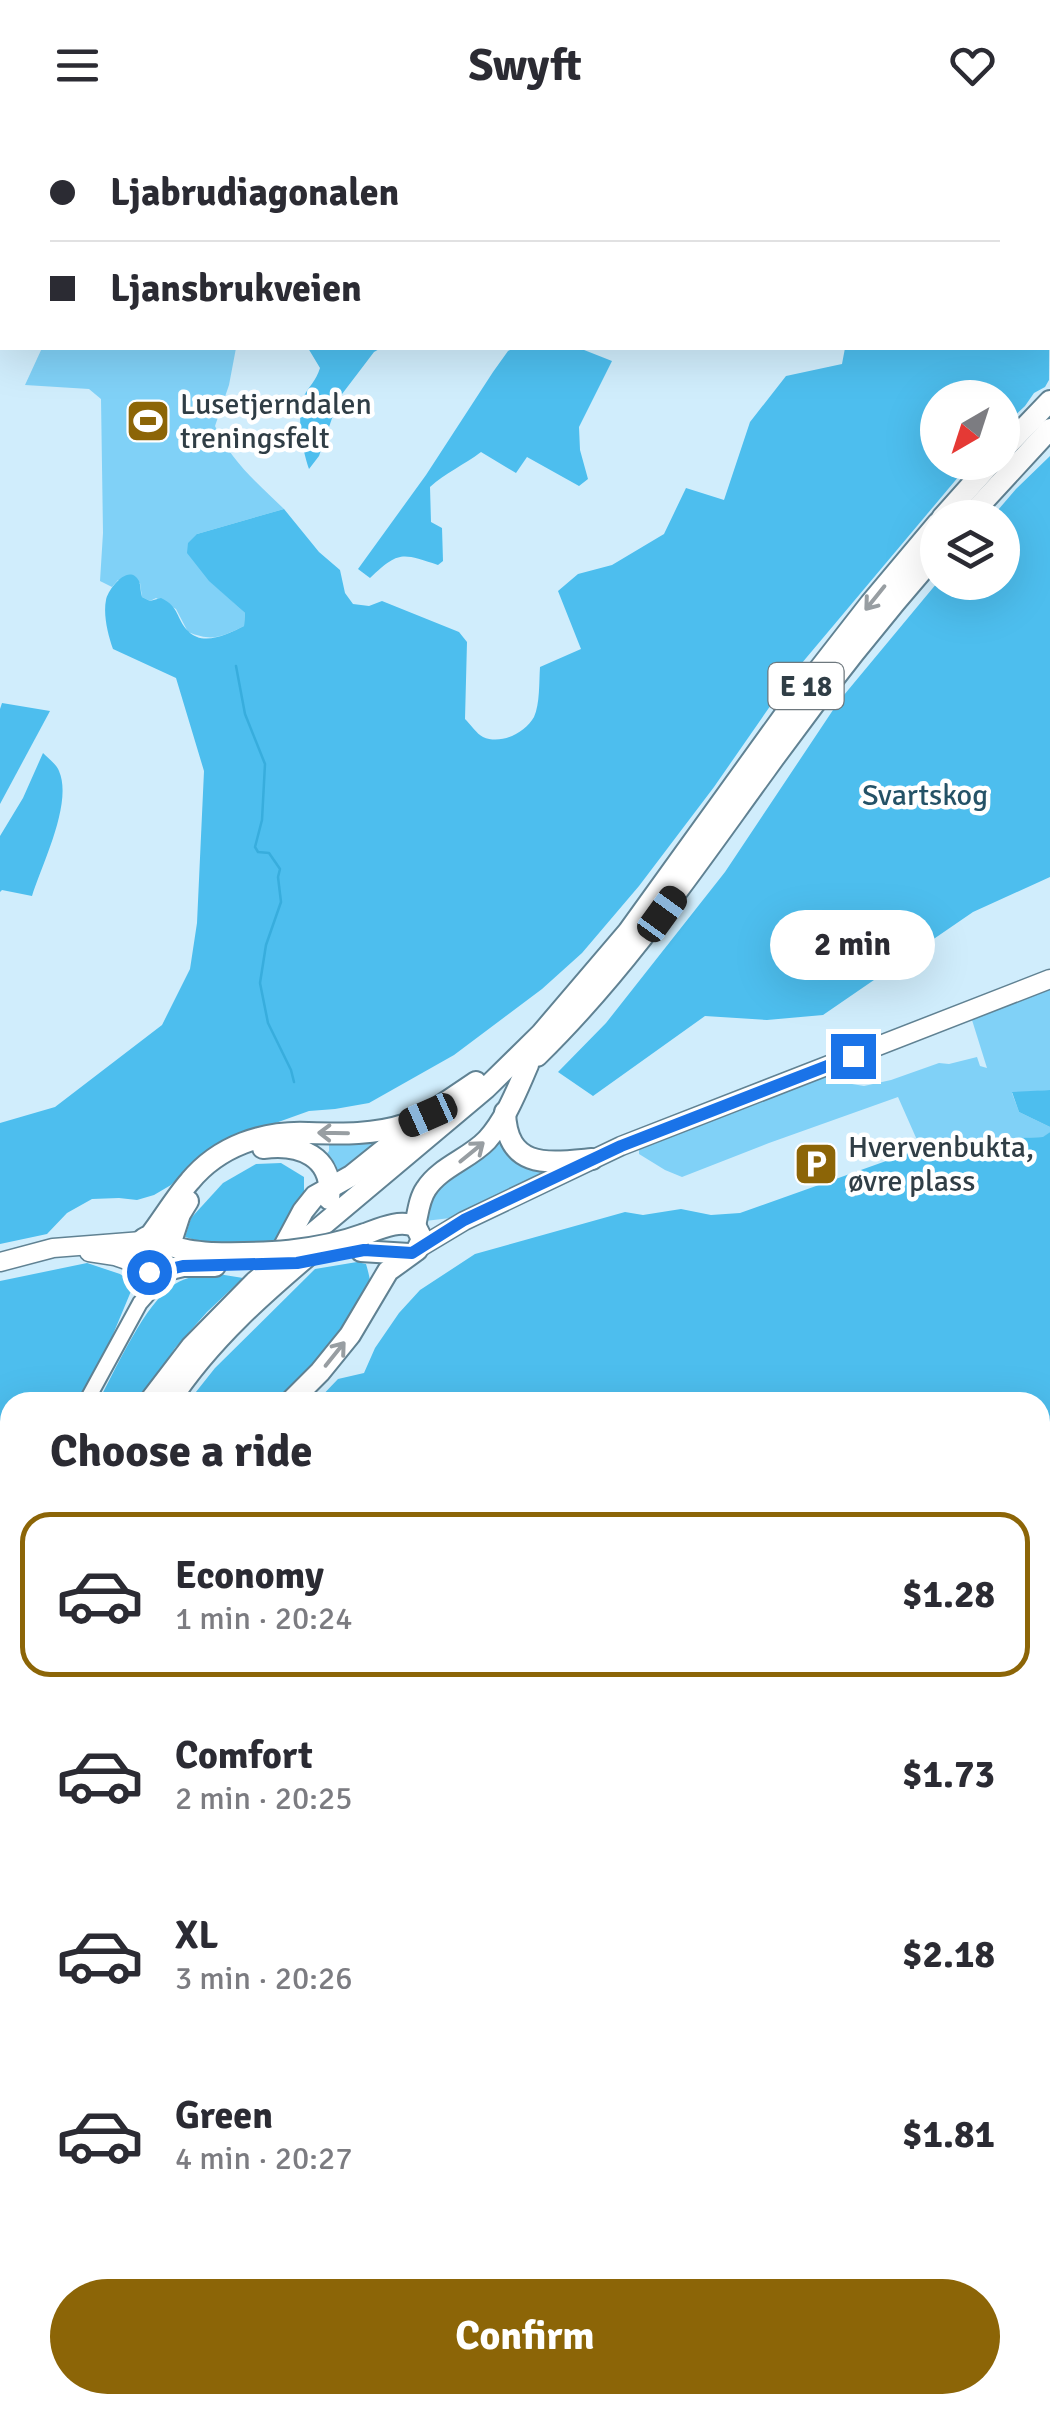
<!DOCTYPE html>
<html lang="en">
<head>
<meta charset="utf-8">
<style>
	body { margin:0; font-family:Signika,sans-serif; background:#f7f7f7; color:#2b2b33; height:100vh; display:flex; flex-direction:column; font-size:38px; white-space:nowrap }
	* { box-sizing:border-box; margin:0 }
	p { font-size:32px; color:#7c7c81 }
	.icon { flex:none; width:55px; height:55px; fill:none; stroke:currentColor; stroke-width:2; stroke-linecap:round; stroke-linejoin:round }
	.map { position:relative; flex:1; overflow:hidden }
	.panel { position:absolute; left:0px; top:1262px; width:1050px; height:1022px; display:flex; flex-direction:column; background:#fff; border-radius:30px 30px 0 0; box-shadow:0 10px 40px #0002 }
	.panel>* { flex:none }
	.banner { position:absolute; left:0px; top:0px; width:1050px; height:220px; box-shadow:0 10px 40px #0002; display:grid; align-content:center; height:220px; padding:0 50px; background:#fff }
	.needle { width:65px; rotate:219deg }
	.fabs { position:absolute; left:920px; top:250px; display:grid; gap:20px }
	.fabs a { display:grid; place-items:center; width:100px; height:100px; border-radius:50%; background:#fff; box-shadow:0 10px 40px #0002; font-size:50px }
	.end { position:absolute; width:45px; height:45px; margin:-22px; border:12px solid #1a73e8; background:#fff; box-shadow:0 0 0 5px #fff }
	.from { border-radius:50% }
	.bubble { position:absolute; height:70px; border-radius:35px; background:#fff; box-shadow:0 10px 40px #0002; font-size:32px; font-weight:700; line-height:70px; text-align:center }
	.car { position:absolute; width:30px; height:60px; margin:-30px -15px; border-radius:12px; box-shadow:0 0 8px 2px #0007; background:linear-gradient(#222 24%,#8ab4d8 0 40%,#222 0 76%,#8ab4d8 0 86%,#222 0) }
	.banner b { display:flex; align-items:center; gap:35px; height:95px; font-size:38px }
	.banner b+b { border-top:2px solid #e1e1e2 }
	.banner i { width:25px; height:25px; background:#2b2b33 }
	ul { padding:0; list-style:none }
	li { display:flex; align-items:center; gap:30px; height:165px; margin:0 20px 15px; padding:0 30px; border:5px solid transparent; border-radius:30px }
	li div { flex:1 }
	li b { display:block; font-size:38px }
	li em { font-style:normal; font-weight:700 }
	li.on { border-color:#8c6507 }
	li>.icon { width:90px; height:90px; stroke-width:1.5 }
	h2 { padding:0 50px; font-size:45px; line-height:120px }
	.button { display:flex; gap:20px; margin-top:auto; padding:20px 50px }
	.button a { flex:1; height:115px; border-radius:60px; background:#8c6507; color:#fff; font-size:40px; font-weight:700; line-height:115px; text-align:center }
	header { display:flex; justify-content:space-between; align-items:center; height:130px; padding:0 50px; background:#fff; font-size:45px; font-weight:700 }
	.map>svg:first-child { display:block }
	.green { fill:#80d1f7 }
	.forest { fill:#4dbeee }
	.water { fill:#38addd }
	.lines { fill:none; stroke-linecap:round; stroke-linejoin:round }
	.stream { stroke:#38addd; stroke-width:2.5 }
	.minor-casing { stroke:#608293; stroke-width:18 }
	.major-casing { stroke:#608293; stroke-width:21 }
	.highway-casing { stroke:#608293; stroke-width:24 }
	.minor { stroke:#fff; stroke-width:14 }
	.major { stroke:#fff; stroke-width:18 }
	.highway { stroke:#fff; stroke-width:20 }
	.highway-bridge-casing { stroke:#608293; stroke-width:24; stroke-linecap:butt }
	.highway-bridge { stroke:#fff; stroke-width:20 }
	.oneway { stroke:#989ea2 }
	.route { stroke:#1a73e8; stroke-width:12 }
	.labels { text-anchor:middle; stroke-width:9; stroke-linejoin:round; paint-order:stroke }
	.shield { fill:#fff; stroke:#6e787e; stroke-width:2.5 }
	.shield-label { font-size:28px; font-weight:bold; fill:#303e46 }
	.poi-label { font-size:30px; fill:#303e46; stroke:#fff; text-anchor:start }
	.park-label { font-size:30px; fill:#245267; stroke:#fff }
</style>
</head>
<body>
<header><svg class="icon" aria-label="menu" viewBox="0 0 24 24"><path d="M4 6h16M4 12h16M4 18h16"/></svg>Swyft<svg class="icon" aria-label="heart" viewBox="0 0 24 24"><path d="M12 20l-8-8c-3-5 5-10 8-4 3-6 11-1 8 4z"/></svg></header>
<div class="map">
<svg width="1050" height="2284" viewBox="0 0 1050 2284">
	<rect width="100%" height="100%" fill="#d0edfc"/>
	<!-- green -->
	<g class="green">
		<path d="M42,218H236L229,255L215,296C230,330 258,354 284,379L197,404L210,451L245,483L244,496C221,507 213,512 188,502L176,479L156,468L150,471L142,467L140,453L118,450L112,457L100,451L103,403L101,269L89,259L25,255Z"/>
		<path d="M1050,858V960L1012,963L1019,982L1050,997V1002L1044,1007L964,1011L921,1019L898,967L769,1013L682,1047L665,1040L639,1024V1017L833,939L852,954L864,956L891,950L939,933L949,934L977,927L980,936L987,938L972,890L975,885L1031,867Z"/>
		<path d="M501,1000L559,1037L459,1087L425,1091L428,1064Z"/>
		<path d="M395,1003L335,1052L323,1028L329,1021V1008Z"/>
		<path d="M10,1392V1481L0,1468V1402Z"/>
	</g>
	<!-- forest -->
	<g class="forest">
		<path d="M1048,25L1050,30L1049,250L1045,257L1034,263L1025,276L1003,297L1002,268H938V332L970,333L791,546L714,657L639,756L582,823L542,859L454,925L369,973L335,979L309,981L239,1006L189,1037L171,1055L154,1065L137,1070L119,1068L92,1069L67,1083L47,1104L0,1114V993L55,977L162,895L190,839L197,793L204,641L176,548L113,519C108,505 103,485 106,470C108,459 129,432 139,451C141,456 140,461 142,467L150,471L161,468C180,477 176,489 188,501C203,517 228,504 244,496L245,483L209,451L187,423L188,413L197,404L284,379L319,422L340,440L345,463L353,474L369,476L382,471L459,502L467,512L465,589C470,594 477,604 483,607C501,615 525,603 534,587C540,574 539,552 540,537L581,519L558,461L578,444L612,435L664,404L686,358L724,370L750,292L786,246L842,234L845,218H1048Z"/>
		<path d="M308,218H381L374,222L339,268L319,326L309,339C302,318 296,287 304,266C309,256 316,251 320,238Z"/>
		<path d="M514,218H579L612,231L579,297L580,320L588,349L579,356L527,327L516,343L481,322C464,335 445,343 430,357L431,392L442,398L443,431L438,435C401,423 399,421 370,448L358,439L426,345L493,242L508,221Z"/>
		<path d="M1050,326V747L973,782L823,885L767,890L705,886L593,966L558,942L606,893L725,742L839,571L937,453L1002,452V388L992,387L1016,359Z"/>
		<path d="M2,573L50,581L0,674V579Z"/>
		<path d="M43,623C49,629 57,635 59,641C73,673 42,734 32,766L2,760L0,762V706L23,668Z"/>
		<path d="M1050,960V997L1019,982L1012,962Z"/>
		<path d="M1050,1002V1511L1040,1517V1272H316L338,1249L364,1243L375,1218L399,1183L420,1160L475,1124L625,1082L643,1085L681,1079L711,1085L740,1083L917,1020L964,1011L1043,1007Z"/>
		<path d="M281,1033L304,1047V1064L279,1111L206,1113L185,1107L191,1088L223,1053L256,1034Z"/>
		<path d="M357,1132L366,1134C368,1141 371,1151 370,1158C363,1189 298,1249 274,1272H188L215,1238L315,1139Z"/>
		<path d="M87,1133L120,1144L134,1154L109,1214L79,1272H10V1369L0,1379V1151Z"/>
		<path d="M212,1143L243,1148L207,1182L175,1218L139,1272H98C115,1241 145,1172 175,1154C187,1147 199,1145 212,1143Z"/>
		<path d="M0,1477L10,1491V1527L0,1535Z"/>
	</g>
	<!-- water -->
	<path class="water" d="M1050,1526V2284H0V2057L10,2051V2275H1040V1532Z"/>
	<g class="lines">
		<!-- stream -->
		<path class="stream" d="M236,536L245,584L265,634L262,690L255,717L258,722L269,723L280,739L278,747L281,772L266,815L260,853L268,893L291,940L294,952"/>
		<defs>
			<g id="minor">
				<path d="M426,2L430,0"/>
				<path d="M86,1272L140,1173L155,1156L162,1141"/>
				<path d="M0,1389L10,1379"/>
			</g>
			<g id="major">
				<path d="M419,1118L464,1091L621,1016L1050,849"/>
				<path d="M89,1122L115,1126L138,1134"/>
				<path d="M0,1132L53,1118L142,1111"/>
			</g>
			<g id="highway">
				<path d="M1002,321L1050,271"/>
				<path d="M942,388L992,332"/>
				<path d="M968,388L1050,299"/>
				<path d="M537,926C626,839 694,738 766,639C820,564 877,492 938,422"/>
				<path d="M505,982C507,1040 548,1033 592,1029"/>
				<path d="M263,1018C299,1013 334,1026 329,1069"/>
				<path d="M415,1096C418,1083 419,1069 426,1059C440,1037 469,1029 487,1010C506,989 517,960 528,935"/>
				<path d="M149,1107C163,1089 175,1068 190,1051C219,1016 263,1001 308,1003C342,1004 374,1005 407,994"/>
				<path d="M170,1115L180,1084L188,1071"/>
				<path d="M361,1121L409,1124"/>
				<path d="M212,1123C199,1122 184,1121 172,1116C165,1112 167,1109 159,1107C138,1101 132,1124 141,1138L154,1143L183,1136H215"/>
				<path d="M280,1124L303,1081L315,1066L351,1046L427,985L476,952"/>
				<path d="M149,1272L191,1217L255,1152L486,958L541,904L628,802L796,569L870,474L938,393"/>
				<path d="M169,1272C210,1209 266,1161 323,1113"/>
				<path d="M290,1272L320,1242L350,1205L388,1141L417,1120L422,1109L416,1097C401,1089 381,1098 365,1104"/>
				<path d="M0,1992L10,1982"/>
				<path d="M0,2020L10,2012"/>
			</g>
		</defs>
		<!-- minor casing -->
		<use href="#minor" class="minor-casing"/>
		<!-- major casing -->
		<use href="#major" class="major-casing"/>
		<!-- highway casing -->
		<use href="#highway" class="highway-casing"/>
		<!-- minor -->
		<use href="#minor" class="minor"/>
		<!-- major -->
		<use href="#major" class="major"/>
		<!-- highway -->
		<use href="#highway" class="highway"/>
		<defs>
			<path id="highway-bridge" d="M212,1123C264,1124 316,1122 365,1104"/>
		</defs>
		<!-- highway-bridge casing -->
		<use href="#highway-bridge" class="highway-bridge-casing"/>
		<!-- highway-bridge -->
		<use href="#highway-bridge" class="highway-bridge"/>
	</g>
	<!-- one-way arrows -->
	<defs><path id="oneway-shaft" d="M-6 0H5M1.5-3L5.5 0L1.5 3" fill="none" stroke-width="1.6" stroke-linecap="round" stroke-linejoin="round" transform="scale(2.5)"/></defs>
	<g class="oneway">
		<use href="#oneway-shaft" transform="translate(875 468) rotate(129)"/>
		<use href="#oneway-shaft" transform="translate(333 1003) rotate(-179)"/>
		<use href="#oneway-shaft" transform="translate(472 1022) rotate(-39)"/>
		<use href="#oneway-shaft" transform="translate(335 1224) rotate(-51)"/>
	</g>
	<g class="lines">
		<!-- route -->
		<path class="route" d="M149,1142H158L183,1136L297,1133L364,1120L412,1123L464,1090L621,1016L853,926"/>
	</g>
	<!-- icons -->
	<defs>
		<symbol id="stadium-square" viewBox="-11 -11 22 22"><rect x="-9" y="-9" width="18" height="18" rx="4" fill="#8c6507" stroke="#fff"/><path d="M0-5a6.5 5 0 1 0 0 10a6.5 5 0 1 0 0-10ZM-3.5-1.8h7v3.6h-7Z" fill="#fff"/></symbol>
		<symbol id="parking-square" viewBox="-11 -11 22 22"><rect x="-9" y="-9" width="18" height="18" rx="4" fill="#8c6507" stroke="#fff"/><path d="M-3.5-5.5H1a3.5 3.5 0 0 1 0 7H-1V5.5H-3.5ZM-1-3.4V-.6H.8a1.4 1.4 0 0 0 0-2.8Z" fill="#fff"/></symbol>
	</defs>
	<g fill-rule="evenodd">
		<use href="#stadium-square" x="123" y="266" width="50" height="50"/>
		<use href="#parking-square" x="791" y="1009" width="50" height="50"/>
	</g>
	<g class="labels">
		<!-- shield labels -->
		<rect class="shield" x="768.5" y="533" width="75" height="46" rx="8"/>
		<g class="shield-label">
			<text x="806" y="566">E 18</text>
		</g>
		<!-- poi labels -->
		<g class="poi-label">
			<text x="180" y="284">Lusetjerndalen<tspan x="180" dy="34">treningsfelt</tspan></text>
			<text x="848" y="1027">Hvervenbukta,<tspan x="848" dy="34">øvre plass</tspan></text>
		</g>
		<!-- park labels -->
		<g class="park-label">
			<text x="925" y="675">Svartskog</text>
		</g>
	</g>
</svg>
<div class="fabs">
<a><svg class="needle" viewBox="-14 -14 28 28"><path d="M0-13l5 13h-10z" fill="#e53935"/><path d="M0 13l5-13h-10z" fill="#7c7c81"/></svg></a>
<a><svg class="icon" aria-label="layers" viewBox="0 0 24 24"><path d="M12 4l9 5-9 5-9-5zM3 14l9 5 9-5"/></svg></a>
</div>
<i class="end from" style="left:149px;top:1142px"></i>
<i class="end" style="left:853px;top:926px"></i>
<div class="bubble" style="left:770px;top:780px;width:165px">2 min</div>
<i class="car" style="left:662px;top:784px;rotate:36deg"></i>
<i class="car" style="left:428px;top:985px;rotate:246deg"></i>
<div class="banner">
<b><i class="from"></i>Ljabrudiagonalen</b>
<b><i></i>Ljansbrukveien</b>
</div>
<section class="panel">
<h2>Choose a ride</h2>
<ul>
<li class="on"><svg class="icon" aria-label="car" viewBox="0 0 24 24"><path d="M5 17H2v-5l4-1 3-4h7l3 4 3 1v5h-3M9 17h6M6 11h13"/><circle cx="7" cy="17" r="2"/><circle cx="17" cy="17" r="2"/></svg><div><b>Economy</b><p>1 min · 20:24</p></div><em>$1.28</em></li>
<li><svg class="icon" aria-label="car" viewBox="0 0 24 24"><path d="M5 17H2v-5l4-1 3-4h7l3 4 3 1v5h-3M9 17h6M6 11h13"/><circle cx="7" cy="17" r="2"/><circle cx="17" cy="17" r="2"/></svg><div><b>Comfort</b><p>2 min · 20:25</p></div><em>$1.73</em></li>
<li><svg class="icon" aria-label="car" viewBox="0 0 24 24"><path d="M5 17H2v-5l4-1 3-4h7l3 4 3 1v5h-3M9 17h6M6 11h13"/><circle cx="7" cy="17" r="2"/><circle cx="17" cy="17" r="2"/></svg><div><b>XL</b><p>3 min · 20:26</p></div><em>$2.18</em></li>
<li><svg class="icon" aria-label="car" viewBox="0 0 24 24"><path d="M5 17H2v-5l4-1 3-4h7l3 4 3 1v5h-3M9 17h6M6 11h13"/><circle cx="7" cy="17" r="2"/><circle cx="17" cy="17" r="2"/></svg><div><b>Green</b><p>4 min · 20:27</p></div><em>$1.81</em></li>
</ul>
<div class="button"><a>Confirm</a></div>
</section>
</div>
</body>
</html>
